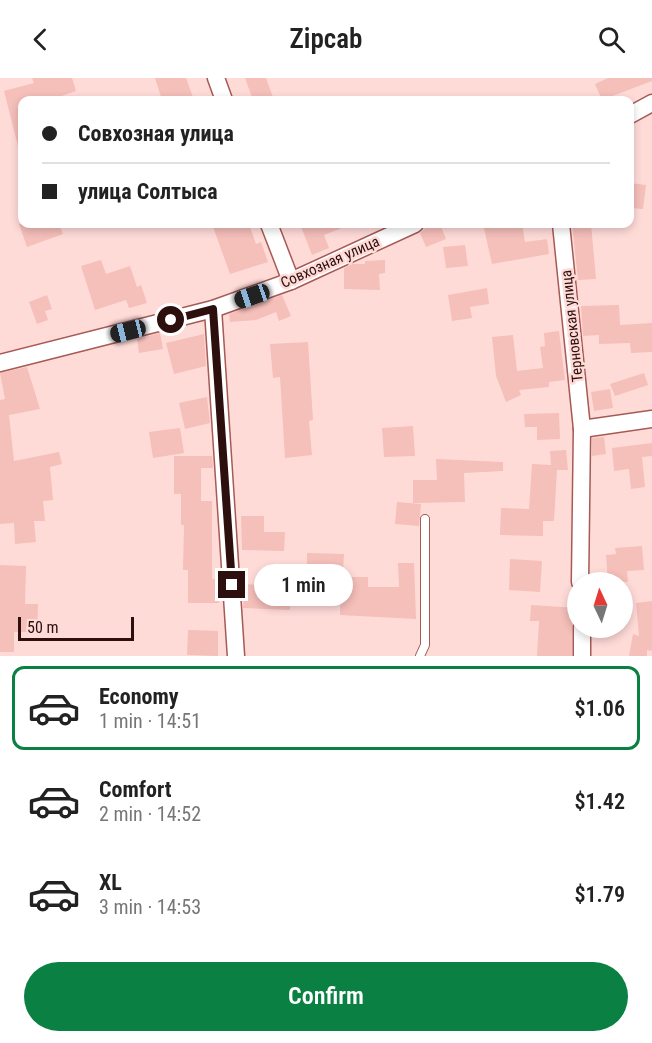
<!DOCTYPE html>
<html lang="en">
<head>
<meta charset="utf-8">
<style>
	body { margin:0; font-family:"Roboto Condensed",sans-serif; background:#f2f2f2; color:#222; height:100vh; display:flex; flex-direction:column; font-size:22px; white-space:nowrap }
	* { box-sizing:border-box; margin:0 }
	p { font-size:20px; color:#767676 }
	.icon { flex:none; width:33px; height:33px; fill:none; stroke:currentColor; stroke-width:2; stroke-linecap:round; stroke-linejoin:round }
	.map { position:relative; height:578px; overflow:hidden }
	.panel { display:flex; flex-direction:column; background:#fff; flex:1 }
	.panel>* { flex:none }
	.hud { position:absolute; left:18px; top:18px; width:616px; height:132px; border-radius:12px; box-shadow:0 3px 9px #0003; display:grid; align-content:center; height:132px; padding:0 24px; background:#fff }
	.needle { width:39px; rotate:356deg }
	.buttons { position:absolute; left:567px; top:494px; display:grid; gap:12px }
	.buttons a { display:grid; place-items:center; width:66px; height:66px; border-radius:50%; background:#fff; box-shadow:0 3px 9px #0003; font-size:30px }
	.scale { position:absolute; left:18px; bottom:15px; width:116px; box-sizing:border-box; padding-left:6px; border:3px solid #2d0f0d; border-top:0; font-size:16px; line-height:21px; white-space:nowrap; color:#2d0f0d; -webkit-text-stroke:4px #ffdbd8; paint-order:stroke }
	.end { position:absolute; width:27px; height:27px; margin:-14px; border:8px solid #2d0f0d; background:#fff; box-shadow:0 0 0 3px #fff }
	.from { border-radius:50% }
	.bubble { position:absolute; height:42px; border-radius:21px; background:#fff; box-shadow:0 3px 9px #0003; font-size:20px; font-weight:600; line-height:42px; text-align:center }
	.car { position:absolute; width:18px; height:36px; margin:-18px -9px; border-radius:8px; box-shadow:0 0 4px 2px #0007; background:linear-gradient(#222 24%,#8ab4d8 0 40%,#222 0 76%,#8ab4d8 0 86%,#222 0) }
	.hud b { display:flex; align-items:center; gap:21px; height:57px; font-size:22px }
	.hud b+b { border-top:2px solid #e0e0e0 }
	.hud i { width:15px; height:15px; background:#222 }
	ul { padding:10px 0 0; list-style:none }
	li { display:flex; align-items:center; gap:18px; height:84px; margin:0 12px 9px; padding:0 12px; border:3px solid transparent; border-radius:12px }
	li div { flex:1 }
	li b { display:block; font-size:22px }
	li em { font-style:normal; font-weight:600 }
	li.current { border-color:#0b8043 }
	li>.icon { width:54px; height:54px; stroke-width:1.5 }
	.cta { display:flex; gap:12px; margin-top:auto; padding:12px 24px }
	.cta a { flex:1; height:69px; border-radius:36px; background:#0b8043; color:#fff; font-size:24px; font-weight:600; line-height:69px; text-align:center }
	header { display:flex; justify-content:space-between; align-items:center; height:78px; padding:0 24px; background:#fff; font-size:27px; font-weight:600 }
	.map>svg:first-child { display:block }
	.building { fill:#f5bfba }
	.lines { fill:none; stroke-linecap:round; stroke-linejoin:round }
	.service-casing { stroke:#a65a55; stroke-width:10 }
	.minor-casing { stroke:#a65a55; stroke-width:19 }
	.service { stroke:#fff; stroke-width:8 }
	.minor { stroke:#fff; stroke-width:16 }
	.route { stroke:#2d0f0d; stroke-width:8 }
	.labels { text-anchor:middle; stroke-width:5; stroke-linejoin:round; paint-order:stroke }
	.street-label { font-size:15px; fill:#2d0f0d; stroke:#ffdbd8 }
</style>
</head>
<body>
<header><svg class="icon" aria-label="back" viewBox="0 0 24 24"><path d="M15 5l-7 7 7 7"/></svg>Zipcab<svg class="icon" aria-label="search" viewBox="0 0 24 24"><circle cx="10" cy="10" r="6"/><path d="M15 15l6 6"/></svg></header>
<div class="map">
<svg width="652" height="578" viewBox="0 0 652 578">
	<rect width="100%" height="100%" fill="#ffdbd8"/>
	<!-- building -->
	<g class="building">
		<path d="M32,0H72L76,13L50,22H22V67L18,68L4,13L34,5Z"/>
		<path d="M155,0H186L194,22H162Z"/>
		<path d="M245,0H266L274,22H253Z"/>
		<path d="M608,0H652V3L602,22L595,6Z"/>
		<path d="M630,105L646,107L643,131L630,130Z"/>
		<path d="M19,146H59L63,156L27,169Z"/>
		<path d="M212,146H249L256,166L261,164L268,184L230,196Z"/>
		<path d="M300,146H352L324,157L329,170L312,177Z"/>
		<path d="M430,146H440L446,161L426,169L420,155Z"/>
		<path d="M483,146H522L525,164L547,161L549,176L492,186Z"/>
		<path d="M572,146H591L596,201L578,202Z"/>
		<path d="M465,167L468,188L446,190L443,169Z"/>
		<path d="M101,182L106,196L130,188L137,209L141,207L147,225L129,230L126,222L95,232L81,188Z"/>
		<path d="M385,182V195L379,196L380,212L344,211V190L353,186H365V183Z"/>
		<path d="M487,210L489,226L470,229L472,240L452,243L448,217Z"/>
		<path d="M47,217L52,231L45,233L48,242L37,246L29,224Z"/>
		<path d="M282,217L291,238L279,243L276,234L256,242L230,244L229,236Z"/>
		<path d="M619,227L620,247L652,245V274L631,275L630,265L599,266V257L583,258L581,228Z"/>
		<path d="M559,253L565,302L549,304V309L519,312L521,317L506,324L496,298L492,259L513,257L517,293L543,290L540,269L545,268L544,255Z"/>
		<path d="M160,255L163,271L139,275L137,261Z"/>
		<path d="M204,256L206,288L174,296L166,265Z"/>
		<path d="M308,264L313,342L309,343L312,377L285,380L280,299L273,300L270,266Z"/>
		<path d="M27,289L40,331L9,337L14,383L59,374L62,386L50,389L53,422L43,423L45,443H34L36,464L15,466L14,445L0,446V322L5,321L0,295Z"/>
		<path d="M644,295L648,307L615,318L610,306Z"/>
		<path d="M610,311L613,330L594,333L591,314Z"/>
		<path d="M207,319L210,345L185,351L179,325Z"/>
		<path d="M559,335L560,361L537,362V349H525L524,336Z"/>
		<path d="M413,348L415,378L384,379L382,350Z"/>
		<path d="M180,350L184,375L153,380L149,354Z"/>
		<path d="M604,359L606,376L592,378V360Z"/>
		<path d="M652,365V378L642,379L645,409L631,411L629,391L614,393L612,370Z"/>
		<path d="M566,372L568,392H557L554,443H543V458L500,457L501,430L529,431L532,386L551,387L550,373Z"/>
		<path d="M174,378H212L213,390H201V423H212V501H219V525H188V492H183L184,447H181V416H174Z"/>
		<path d="M436,381L503,384V393L464,395L465,424L413,425V402H437Z"/>
		<path d="M397,424L421,426L419,448L395,446Z"/>
		<path d="M241,438H264V454H285L284,473L242,472Z"/>
		<path d="M642,468L644,492L627,493L628,504H608L606,477L616,476L615,470Z"/>
		<path d="M307,475L344,476L343,493H307Z"/>
		<path d="M510,481L542,483L540,514L509,512Z"/>
		<path d="M398,485H414L416,541L340,537L341,499H368V509H399Z"/>
		<path d="M0,487L26,488L25,526H38L37,554H14V574H0Z"/>
		<path d="M245,506L291,509L290,532L243,530Z"/>
		<path d="M652,523V573L647,572V578H629L633,556L639,558L636,525Z"/>
		<path d="M531,527L578,530V540L572,549V578H537L539,543H530Z"/>
		<path d="M188,552L218,553V578L187,577Z"/>
	</g>
	<g class="lines">
		<defs>
			<path id="service" d="M420,578L425,567V441"/>
			<g id="minor">
				<path d="M216,0L224,22"/>
				<path d="M630,37L652,25"/>
				<path d="M269,146L291,203"/>
				<path d="M561,146L582,351L580,504"/>
				<path d="M213,231L236,578"/>
				<path d="M0,285L213,231L291,203L415,146"/>
				<path d="M582,351L652,341"/>
				<path d="M582,549V578"/>
			</g>
		</defs>
		<!-- service casing -->
		<use href="#service" class="service-casing"/>
		<!-- minor casing -->
		<use href="#minor" class="minor-casing"/>
		<!-- service -->
		<use href="#service" class="service"/>
		<!-- minor -->
		<use href="#minor" class="minor"/>
	</g>
	<g class="lines">
		<!-- route -->
		<path class="route" d="M171,242L213,231L232,507"/>
	</g>
	<g class="labels">
		<!-- street labels -->
		<g class="street-label">
			<text transform="translate(330 184) rotate(-24)" y="5">Совхозная улица</text>
			<text transform="translate(572 248) rotate(-96)" y="5">Терновская улица</text>
		</g>
	</g>
</svg>
<div class="buttons">
<a><svg class="needle" viewBox="-14 -14 28 28"><path d="M0-13l5 13h-10z" fill="#e53935"/><path d="M0 13l5-13h-10z" fill="#767676"/></svg></a>
</div>
<div class="scale">50 m</div>
<i class="end from" style="left:171px;top:242px"></i>
<i class="end" style="left:232px;top:507px"></i>
<div class="bubble" style="left:254px;top:486px;width:99px">1 min</div>
<i class="car" style="left:252px;top:218px;rotate:251deg"></i>
<i class="car" style="left:128px;top:253px;rotate:256deg"></i>
<div class="hud">
<b><i class="from"></i>Совхозная улица</b>
<b><i></i>улица Солтыса</b>
</div>
</div>
<section class="panel">
<ul>
<li class="current"><svg class="icon" aria-label="car" viewBox="0 0 24 24"><path d="M5 17H2v-5l4-1 3-4h7l3 4 3 1v5h-3M9 17h6M6 11h13"/><circle cx="7" cy="17" r="2"/><circle cx="17" cy="17" r="2"/></svg><div><b>Economy</b><p>1 min · 14:51</p></div><em>$1.06</em></li>
<li><svg class="icon" aria-label="car" viewBox="0 0 24 24"><path d="M5 17H2v-5l4-1 3-4h7l3 4 3 1v5h-3M9 17h6M6 11h13"/><circle cx="7" cy="17" r="2"/><circle cx="17" cy="17" r="2"/></svg><div><b>Comfort</b><p>2 min · 14:52</p></div><em>$1.42</em></li>
<li><svg class="icon" aria-label="car" viewBox="0 0 24 24"><path d="M5 17H2v-5l4-1 3-4h7l3 4 3 1v5h-3M9 17h6M6 11h13"/><circle cx="7" cy="17" r="2"/><circle cx="17" cy="17" r="2"/></svg><div><b>XL</b><p>3 min · 14:53</p></div><em>$1.79</em></li>
</ul>
<div class="cta"><a>Confirm</a></div>
</section>
</body>
</html>
